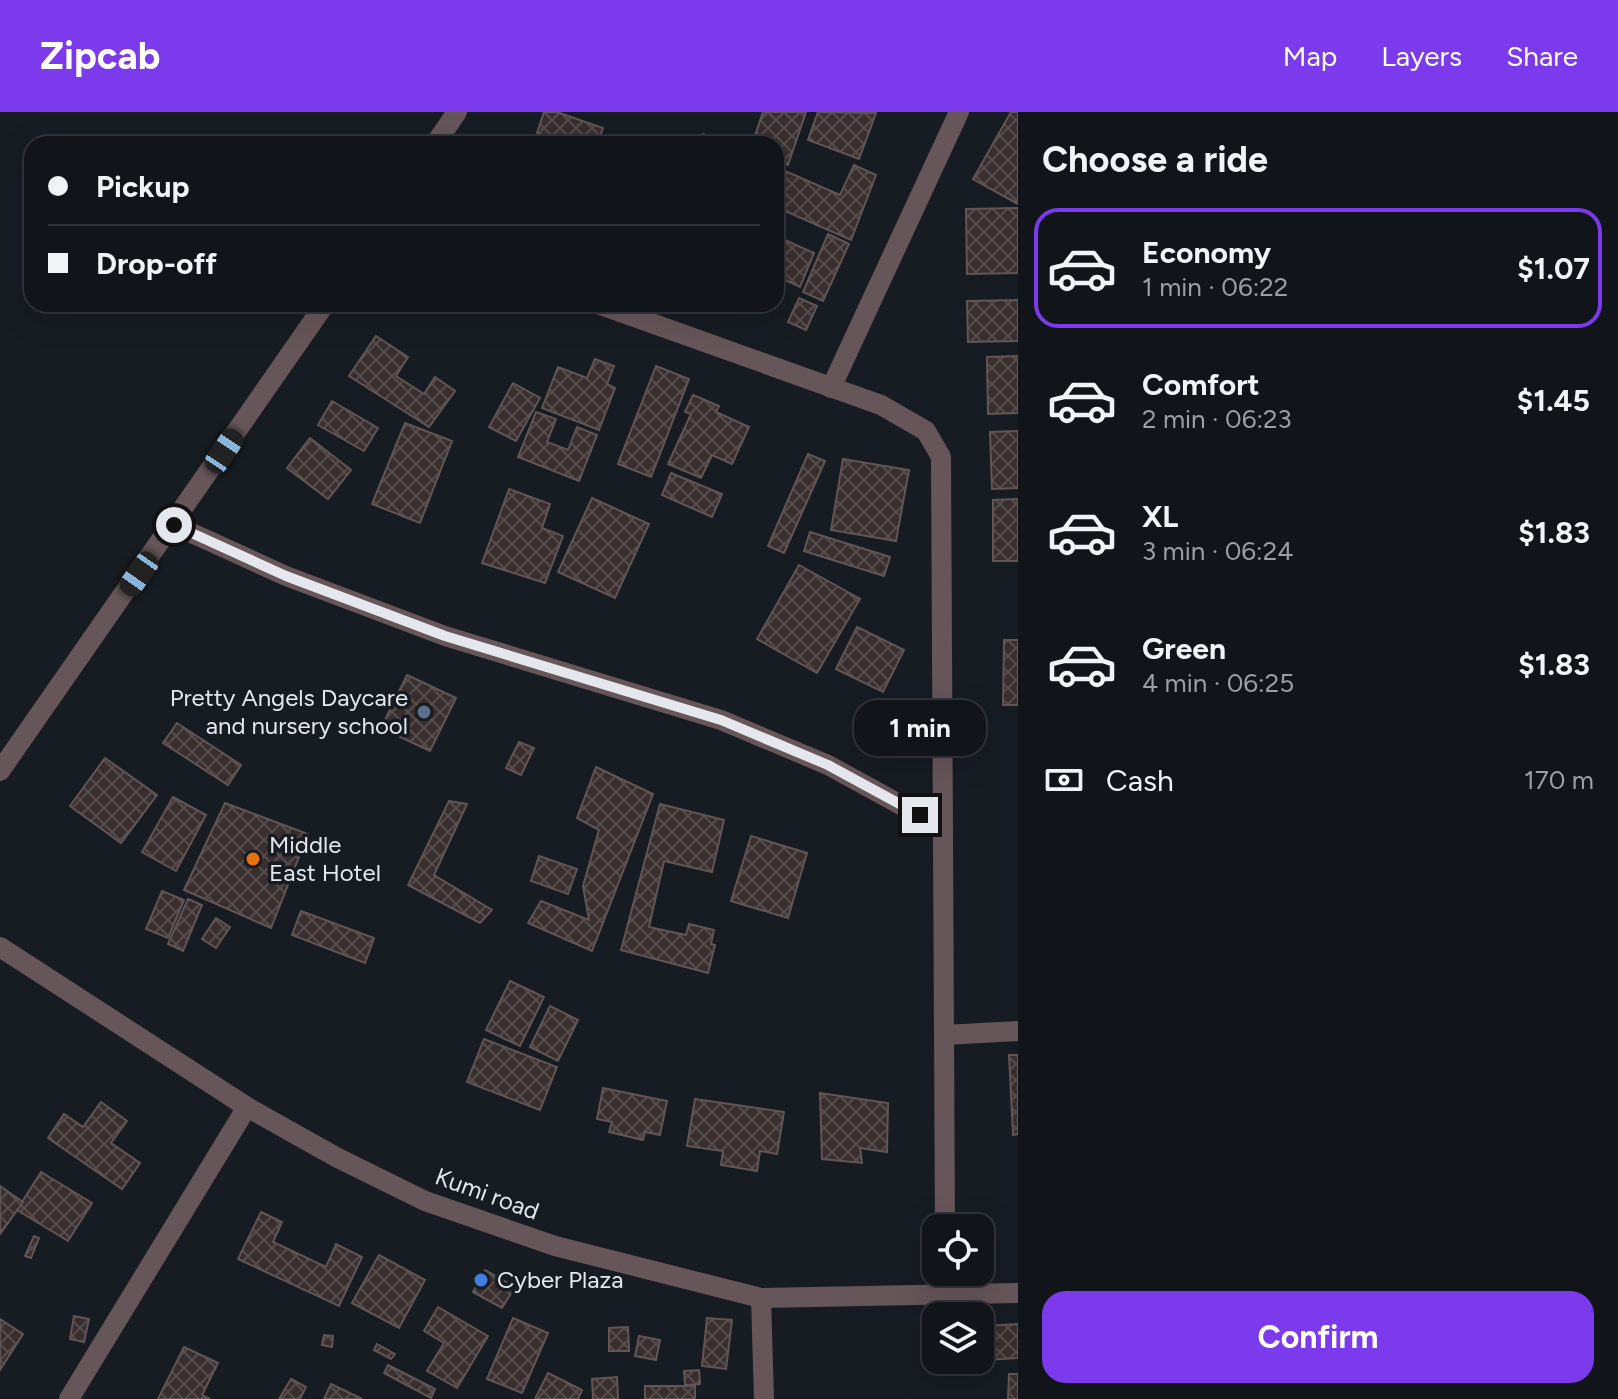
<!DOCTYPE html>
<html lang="en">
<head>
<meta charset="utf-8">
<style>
	body { margin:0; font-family:Figtree,sans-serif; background:#1a1e23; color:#f1f3f6; height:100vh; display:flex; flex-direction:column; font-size:30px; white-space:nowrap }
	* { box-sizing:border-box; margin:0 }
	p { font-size:26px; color:#9c9fa2 }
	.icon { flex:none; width:44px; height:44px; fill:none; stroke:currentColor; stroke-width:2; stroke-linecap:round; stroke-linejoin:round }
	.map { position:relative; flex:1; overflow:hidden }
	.drawer { display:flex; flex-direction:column; background:#11151a; width:600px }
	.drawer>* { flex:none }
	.banner { position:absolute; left:24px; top:24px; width:760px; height:176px; border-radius:24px; box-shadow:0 8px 32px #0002,0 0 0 2px #303439; display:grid; align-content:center; height:176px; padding:0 24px; background:#11151a }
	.controls { position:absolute; left:922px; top:1102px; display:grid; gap:16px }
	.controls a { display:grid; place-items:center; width:72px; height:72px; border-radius:16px; background:#11151a; box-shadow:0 8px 32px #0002,0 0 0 2px #303439; font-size:40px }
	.end { position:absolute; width:36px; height:36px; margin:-18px; border:10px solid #e4e7ec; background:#111; box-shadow:0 0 0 4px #111 }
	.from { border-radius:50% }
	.bubble { position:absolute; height:56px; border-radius:24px; background:#11151a; box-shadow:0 8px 32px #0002,0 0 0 2px #303439; font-size:26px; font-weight:700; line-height:56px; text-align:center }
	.car { position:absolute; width:24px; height:48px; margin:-24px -12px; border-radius:10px; box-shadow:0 0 6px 2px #0007; background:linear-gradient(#222 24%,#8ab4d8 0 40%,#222 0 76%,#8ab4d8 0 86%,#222 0) }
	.banner b { display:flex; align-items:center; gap:28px; height:76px; font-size:30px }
	.banner b+b { border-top:2px solid #303439 }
	.banner i { width:20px; height:20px; background:#f1f3f6 }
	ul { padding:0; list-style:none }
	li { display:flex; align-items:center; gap:24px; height:120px; margin:0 16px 12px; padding:0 8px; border:4px solid transparent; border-radius:24px }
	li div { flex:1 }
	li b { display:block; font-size:30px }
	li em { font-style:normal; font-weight:700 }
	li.selected { border-color:#7c3aed }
	li>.icon { width:72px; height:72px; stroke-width:1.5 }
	h2 { padding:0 24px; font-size:36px; line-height:96px }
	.pay { display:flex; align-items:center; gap:20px; height:88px; padding:0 24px; font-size:30px }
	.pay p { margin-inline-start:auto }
	.action { display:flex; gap:16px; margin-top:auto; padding:16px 24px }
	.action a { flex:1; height:92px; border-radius:24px; background:#7c3aed; color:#fff; font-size:32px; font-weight:700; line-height:92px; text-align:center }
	header { display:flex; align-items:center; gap:48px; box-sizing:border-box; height:112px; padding:0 40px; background:#7c3aed; color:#fff }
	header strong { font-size:38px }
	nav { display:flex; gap:44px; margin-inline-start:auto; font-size:28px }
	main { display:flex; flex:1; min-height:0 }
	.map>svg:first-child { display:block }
	.building { fill:url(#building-cross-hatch); stroke:#615655; stroke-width:2 }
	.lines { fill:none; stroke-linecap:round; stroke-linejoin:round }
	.minor { stroke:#675659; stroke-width:20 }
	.route { stroke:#e4e7ec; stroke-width:10 }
	.service-dot { fill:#5c6f8a; stroke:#171c22; stroke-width:3 }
	.food-dot { fill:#e8710a; stroke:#171c22; stroke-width:3 }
	.shop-dot { fill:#3f7fe0; stroke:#171c22; stroke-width:3 }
	.labels { text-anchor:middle; stroke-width:7; stroke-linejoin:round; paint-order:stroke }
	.poi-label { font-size:24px; fill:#e4e7ec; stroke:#171c22; text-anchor:start }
	.street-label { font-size:24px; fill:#e4e7ec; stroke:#171c22 }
</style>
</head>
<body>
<header>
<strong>Zipcab</strong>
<nav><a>Map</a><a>Layers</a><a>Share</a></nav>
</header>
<main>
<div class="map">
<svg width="1018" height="1287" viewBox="0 0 1018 1287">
	<defs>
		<pattern id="building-cross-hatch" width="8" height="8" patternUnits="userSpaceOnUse" patternTransform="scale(2)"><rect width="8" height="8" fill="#382e2d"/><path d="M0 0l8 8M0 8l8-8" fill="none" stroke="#554c4c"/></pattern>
	</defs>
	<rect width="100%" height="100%" fill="#171c22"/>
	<!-- building -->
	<g class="building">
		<path d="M544,0H557L603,16L597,32H568L537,21Z"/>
		<path d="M763,0H806L788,53L776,48V32H752Z"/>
		<path d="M818,0L876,1L859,47L808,28Z"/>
		<path d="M1011,0H1018V92L973,67Z"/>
		<path d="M703,22L726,32H698Z"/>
		<path d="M854,53L876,63L851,128L776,95V55L840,83Z"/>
		<path d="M1018,96V161L967,162L966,97Z"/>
		<path d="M828,122L849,132L823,189L803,180Z"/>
		<path d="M776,124L814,141L800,175L776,164Z"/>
		<path d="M799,186L817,194L806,218L788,210Z"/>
		<path d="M1018,188V229L968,230L967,189Z"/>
		<path d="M376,224L408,245L396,264L424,282L435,265L455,279L429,315L349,264Z"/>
		<path d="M1018,244V301L988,302L987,245Z"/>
		<path d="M595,247L614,254L607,272L615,276L599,318L542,296L558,255L587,266Z"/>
		<path d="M656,254L689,267L651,365L618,352Z"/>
		<path d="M513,271L540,286L516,329L489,315Z"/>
		<path d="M693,283L719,294L716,300L749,315L732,352L712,343L701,366L668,352L691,302L685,300Z"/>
		<path d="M332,289L378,316L364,339L318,313Z"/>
		<path d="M536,300L556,307L547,330L568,338L577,315L597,323L579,369L518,345Z"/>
		<path d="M405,311L452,329L420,411L372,392Z"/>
		<path d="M1018,319V376L992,377L990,320Z"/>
		<path d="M310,326L351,358L328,387L287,356Z"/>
		<path d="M808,342L825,349L784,441L768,434Z"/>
		<path d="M843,347L909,358L896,429L831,418Z"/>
		<path d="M671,361L722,382L712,405L662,383Z"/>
		<path d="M509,377L550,392L542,416L563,424L545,471L482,451Z"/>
		<path d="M592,386L649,412L615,486L558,460Z"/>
		<path d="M1018,387V449H993V388Z"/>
		<path d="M810,420L890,445L884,464L804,439Z"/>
		<path d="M799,453L860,487L817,561L757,527Z"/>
		<path d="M857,515L904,538L883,580L836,557Z"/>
		<path d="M1004,528H1018V593H1003Z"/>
		<path d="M407,563L456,586L430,639L381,616Z"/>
		<path d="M177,611L241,653L228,673L163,631Z"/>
		<path d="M519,630L534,636L521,663L506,656Z"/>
		<path d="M105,646L157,683L121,731L70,694Z"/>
		<path d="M596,655L653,682L592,839L528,811L541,789L589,808L583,774L599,718L577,706Z"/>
		<path d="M173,685L206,703L176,759L142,740Z"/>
		<path d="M449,689L467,692L434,763L492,798L480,811L408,773Z"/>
		<path d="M225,691L308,722L271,816L184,778Z"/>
		<path d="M660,692L724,708L712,760L664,749L649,815L686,823L689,812L714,818L711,832L715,833L708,861L621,838Z"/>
		<path d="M751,724L807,741L788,806L731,789Z"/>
		<path d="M539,744L577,757L568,782L531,769Z"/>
		<path d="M162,779L184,788L168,826L146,817Z"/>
		<path d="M188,787L202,793L183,839L168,832Z"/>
		<path d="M301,799L374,826L365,851L292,823Z"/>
		<path d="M216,806L230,815L216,836L202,827Z"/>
		<path d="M510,869L544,885L520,934L486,918Z"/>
		<path d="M550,894L578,908L558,949L530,935Z"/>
		<path d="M484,927L557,955L540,998L467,970Z"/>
		<path d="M1009,943H1018V1022L1013,1023Z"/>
		<path d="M603,976L667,989L660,1023L645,1020L643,1028L609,1020L612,1010L597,1007Z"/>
		<path d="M820,981L888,991L887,1040L860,1036L862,1051L822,1047Z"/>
		<path d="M695,987L784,1000L777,1042L760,1039L757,1059L721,1053L723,1039L687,1034Z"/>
		<path d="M101,990L127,1009L111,1031L140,1051L122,1077L48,1026L64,1002L83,1015Z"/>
		<path d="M41,1060L92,1091L68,1129L17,1098Z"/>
		<path d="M0,1074L23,1090L0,1122Z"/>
		<path d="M261,1100L282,1110L273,1130L326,1155L336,1132L362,1145L339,1194L238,1147Z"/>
		<path d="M34,1124L39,1126L31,1146L25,1144Z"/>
		<path d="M379,1143L425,1168L399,1216L352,1191Z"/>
		<path d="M485,1158L515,1175L502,1196L473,1180Z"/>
		<path d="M438,1195L488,1224L457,1276L427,1259L444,1231L424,1219Z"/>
		<path d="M74,1204L89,1207L84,1230L70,1227Z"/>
		<path d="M513,1206L548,1221L522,1281L487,1267Z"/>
		<path d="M707,1206L732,1208L726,1257L702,1254Z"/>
		<path d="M0,1207L23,1222L0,1258Z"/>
		<path d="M1018,1212V1246L985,1248L983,1214Z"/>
		<path d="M628,1215L629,1239H609V1216Z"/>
		<path d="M324,1223L333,1224L332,1235L322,1233Z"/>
		<path d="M639,1224L660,1228L656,1248L635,1244Z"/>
		<path d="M377,1232L395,1242L391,1247L374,1238Z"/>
		<path d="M184,1235L218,1251L202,1283L210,1287H158Z"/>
		<path d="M388,1253L435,1277L431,1286L384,1261Z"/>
		<path d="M699,1258L700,1272L685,1273L684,1259Z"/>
		<path d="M548,1261L582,1278L578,1287H535Z"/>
		<path d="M1009,1262H1018V1287H1008Z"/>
		<path d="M617,1265L618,1287H593L592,1267Z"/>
		<path d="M291,1267L306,1275L300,1287H279Z"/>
		<path d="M331,1272L362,1287H324Z"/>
		<rect x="645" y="1274" width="50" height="13"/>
	</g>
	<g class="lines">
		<!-- minor -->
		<g class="minor">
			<path d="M435,32L457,0"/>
			<path d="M598,192L881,293L926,319L941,345L945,1116"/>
			<path d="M831,276L959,0"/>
			<path d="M174,413L286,464L445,524L721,608L828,653L943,716"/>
			<path d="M0,659L325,192"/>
			<path d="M0,835L247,995L336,1045L425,1089L555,1134L761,1186L1018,1181"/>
			<path d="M944,923L1018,919"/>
			<path d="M761,1186L764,1287"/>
			<path d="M69,1287L247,995"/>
		</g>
	</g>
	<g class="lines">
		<!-- route -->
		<path class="route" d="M174,413L286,464L445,524L721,608L828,653L920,703"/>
	</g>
	<!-- markers -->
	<circle class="service-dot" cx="424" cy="600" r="8"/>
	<circle class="food-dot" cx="253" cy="747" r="8"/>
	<circle class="shop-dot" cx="481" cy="1168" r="8"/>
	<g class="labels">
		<!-- poi labels -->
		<g class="poi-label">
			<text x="408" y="594" text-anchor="end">Pretty Angels Daycare<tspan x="408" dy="28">and nursery school</tspan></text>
			<text x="269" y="741">Middle<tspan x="269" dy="28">East Hotel</tspan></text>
			<text x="497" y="1176">Cyber Plaza</text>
		</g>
		<!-- street labels -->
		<g class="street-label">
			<text transform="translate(487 1082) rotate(20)" y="8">Kumi road</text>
		</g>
	</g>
</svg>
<div class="controls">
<a><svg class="icon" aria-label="locate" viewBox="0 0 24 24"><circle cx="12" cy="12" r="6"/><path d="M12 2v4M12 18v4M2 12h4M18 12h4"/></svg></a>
<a><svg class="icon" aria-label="layers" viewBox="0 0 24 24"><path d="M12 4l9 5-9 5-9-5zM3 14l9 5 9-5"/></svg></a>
</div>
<i class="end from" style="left:174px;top:413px"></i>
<i class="end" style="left:920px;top:703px"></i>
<div class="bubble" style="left:854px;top:588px;width:132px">1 min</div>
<i class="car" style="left:224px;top:339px;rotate:34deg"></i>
<i class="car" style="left:139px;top:462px;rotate:215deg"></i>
<div class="banner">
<b><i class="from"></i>Pickup</b>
<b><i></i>Drop-off</b>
</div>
</div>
<section class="drawer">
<h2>Choose a ride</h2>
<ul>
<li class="selected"><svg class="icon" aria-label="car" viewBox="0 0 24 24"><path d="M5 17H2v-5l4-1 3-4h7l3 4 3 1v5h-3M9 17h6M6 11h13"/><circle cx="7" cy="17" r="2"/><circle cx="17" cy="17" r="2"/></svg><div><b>Economy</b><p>1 min · 06:22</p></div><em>$1.07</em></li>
<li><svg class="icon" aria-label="car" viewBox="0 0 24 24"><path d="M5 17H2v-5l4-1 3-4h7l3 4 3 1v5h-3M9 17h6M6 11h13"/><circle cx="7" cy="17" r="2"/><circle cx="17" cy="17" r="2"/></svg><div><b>Comfort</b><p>2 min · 06:23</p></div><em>$1.45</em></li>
<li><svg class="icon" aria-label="car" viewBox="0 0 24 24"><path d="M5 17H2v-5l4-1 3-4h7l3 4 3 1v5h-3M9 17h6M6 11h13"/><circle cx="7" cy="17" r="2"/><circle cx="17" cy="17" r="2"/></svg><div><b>XL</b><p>3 min · 06:24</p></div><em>$1.83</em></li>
<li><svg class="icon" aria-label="car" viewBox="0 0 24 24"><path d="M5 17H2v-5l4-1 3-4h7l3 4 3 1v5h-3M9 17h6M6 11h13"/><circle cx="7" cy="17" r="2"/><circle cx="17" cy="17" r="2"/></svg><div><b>Green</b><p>4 min · 06:25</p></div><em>$1.83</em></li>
</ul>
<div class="pay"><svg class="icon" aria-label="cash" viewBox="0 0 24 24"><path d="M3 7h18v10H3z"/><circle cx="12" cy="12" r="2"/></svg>Cash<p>170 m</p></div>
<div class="action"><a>Confirm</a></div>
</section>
</main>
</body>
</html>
